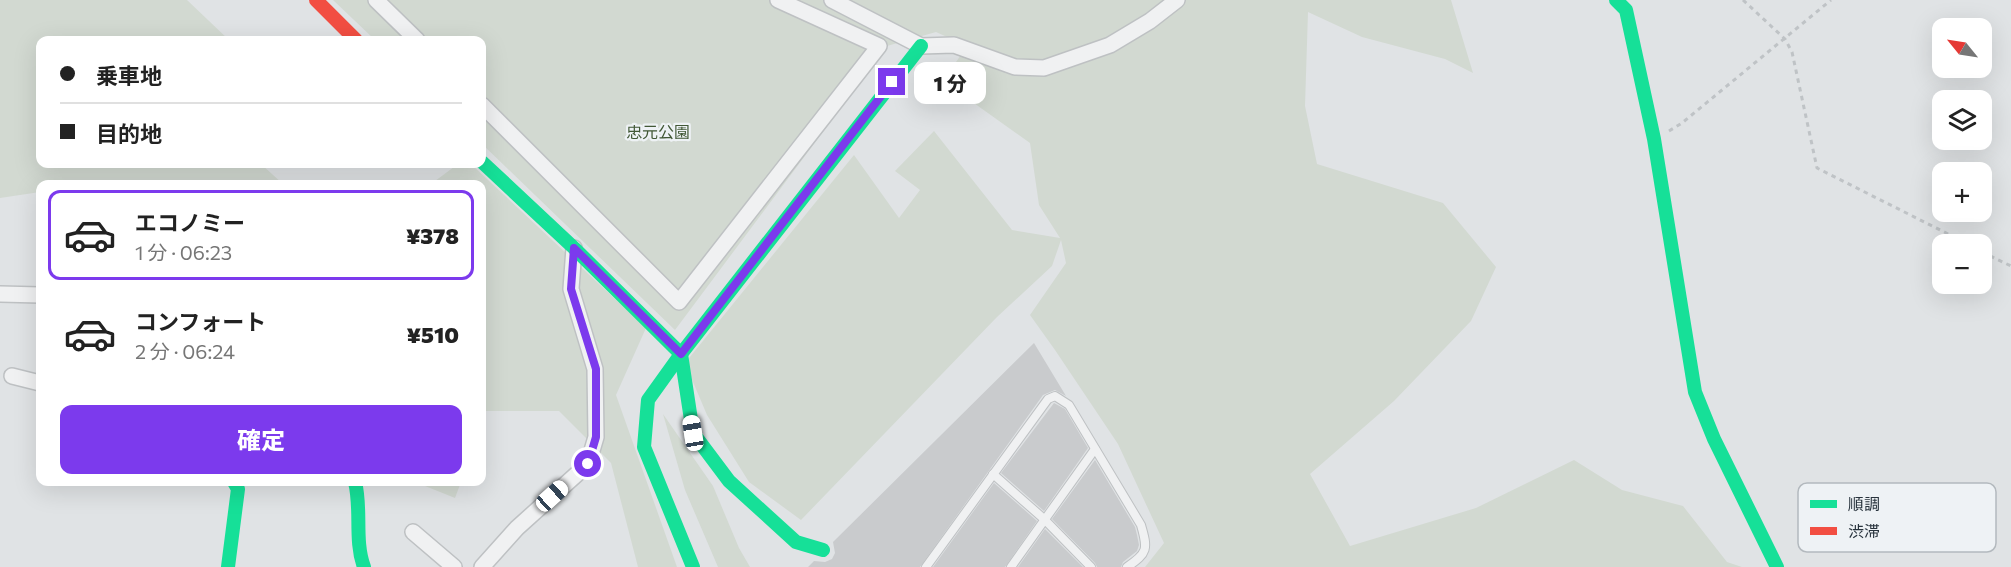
<!DOCTYPE html>
<html lang="ja">
<head>
<meta charset="utf-8">
<style>
	body { margin:0; font-family:Commissioner,"Noto Sans JP",sans-serif; background:#f2f2f2; color:#222; height:100vh; display:flex; flex-direction:column; font-size:22px; white-space:nowrap }
	* { box-sizing:border-box; margin:0 }
	p { font-size:20px; color:#767676 }
	.icon { flex:none; width:33px; height:33px; fill:none; stroke:currentColor; stroke-width:2; stroke-linecap:round; stroke-linejoin:round }
	.map { position:relative; flex:1; overflow:hidden }
	.panel { position:absolute; left:36px; top:180px; width:450px; height:306px; display:flex; flex-direction:column; background:#fff; border-radius:12px; box-shadow:0 6px 24px #0002 }
	.panel>* { flex:none }
	.hud { position:absolute; left:36px; top:36px; width:450px; height:132px; border-radius:12px; box-shadow:0 6px 24px #0002; display:grid; align-content:center; height:132px; padding:0 24px; background:#fff }
	.needle { width:39px; rotate:300deg }
	.tools { position:absolute; left:1932px; top:18px; display:grid; gap:12px }
	.tools a { display:grid; place-items:center; width:60px; height:60px; border-radius:12px; background:#fff; box-shadow:0 6px 24px #0002; font-size:30px }
	.end { position:absolute; width:27px; height:27px; margin:-14px; border:8px solid #7c3aed; background:#fff; box-shadow:0 0 0 3px #fff }
	.from { border-radius:50% }
	.bubble { position:absolute; height:42px; border-radius:12px; background:#fff; box-shadow:0 6px 24px #0002; font-size:20px; font-weight:800; line-height:42px; text-align:center }
	.car { position:absolute; width:18px; height:36px; margin:-18px -9px; border-radius:8px; box-shadow:0 0 4px 2px #0007; background:linear-gradient(#fff 24%,#345 0 40%,#fff 0 76%,#345 0 86%,#fff 0) }
	.hud b { display:flex; align-items:center; gap:21px; height:57px; font-size:22px }
	.hud b+b { border-top:2px solid #e0e0e0 }
	.hud i { width:15px; height:15px; background:#222 }
	ul { padding:10px 0 0; list-style:none }
	li { display:flex; align-items:center; gap:18px; height:90px; margin:0 12px 9px; padding:0 12px; border:3px solid transparent; border-radius:12px }
	li div { flex:1 }
	li b { display:block; font-size:22px }
	li em { font-style:normal; font-weight:800 }
	li.active { border-color:#7c3aed }
	li>.icon { width:54px; height:54px; stroke-width:1.5 }
	.action { display:flex; gap:12px; margin-top:auto; padding:12px 24px }
	.action a { flex:1; height:69px; border-radius:12px; background:#7c3aed; color:#fff; font-size:24px; font-weight:800; line-height:69px; text-align:center }
	.map>svg:first-child { display:block }
	.green { fill:#d2d9d1 }
	.building { fill:#c9cbcd }
	.lines { fill:none; stroke-linecap:round; stroke-linejoin:round }
	.lane-casing { stroke:#bec1c3; stroke-width:10 }
	.street-casing { stroke:#bec1c3; stroke-width:18 }
	.path { stroke:#bfc3c6; stroke-width:3; stroke-dasharray:4.5 4.5; stroke-linecap:butt }
	.lane { stroke:#f0f1f2; stroke-width:8 }
	.street { stroke:#f0f1f2; stroke-width:15 }
	.fast { stroke:#16e098; stroke-width:14 }
	.jam { stroke:#f24e42; stroke-width:14 }
	.route { stroke:#7c3aed; stroke-width:8 }
	.labels { text-anchor:middle; stroke-width:4.5; stroke-linejoin:round; paint-order:stroke }
	.park-label { font-size:16px; fill:#415836; stroke:#eef2f5 }
	.key { fill:#eef2f5; stroke:#b3b9be; stroke-width:1.5 }
	.key-label { font-size:16px; fill:#28333d }
</style>
</head>
<body>
<div class="map">
<svg width="2011" height="567" viewBox="0 0 2011 567">
	<rect width="100%" height="100%" fill="#e0e3e5"/>
	<!-- green -->
	<g class="green">
		<path d="M0,0H187L229,40H40V164H261L283,184H40V192L0,198Z"/>
		<path d="M333,0H1451L1473,73L1445,59L1362,37L1308,12L1305,106L1317,164L1443,203L1496,267L1471,321L1394,401L1310,474L1350,546L1476,508L1574,460L1622,490L1683,506L1727,562L1742,567H1145L1164,543L1118,444L1055,350L1030,315L1066,263L1061,240L1052,266L997,317L801,520L749,482L707,415L685,363L854,155L899,218L920,190L895,171L934,131L1012,230L1060,238L1039,205L1030,143L943,81L967,46L936,32L887,46L675,330L482,144V40H375Z"/>
		<path d="M458,164H471L646,328L616,395L677,567H638L611,463L559,411H486L482,423V184H431Z"/>
		<path d="M663,414L713,486L739,548L750,567H718L685,490Z"/>
		<path d="M415,482H461L455,498Z"/>
	</g>
	<!-- building -->
	<g class="building">
		<path d="M1034,343L1066,396L1055,390L1043,395L920,567H808L814,561L825,562L832,559L835,553L833,542Z"/>
		<path d="M1054,403L1065,409L1088,448L1044,511L1001,473Z"/>
		<path d="M1095,460L1135,527L1137,535L1139,545L1137,551L1123,562L1121,567H1097L1095,563L1052,519Z"/>
		<path d="M994,483L1037,521L1005,567H933Z"/>
		<path d="M1045,529L1083,567H1018Z"/>
	</g>
	<g class="lines">
		<defs>
			<g id="lane">
				<path d="M993,474L1044,519L1091,567"/>
				<path d="M926,567L1048,399L1055,396L1069,405L1141,525C1148,549 1148,553 1127,567"/>
				<path d="M1011,567L1095,449"/>
			</g>
			<g id="street">
				<path d="M376,0L417,40"/>
				<path d="M832,0L921,46L954,45L1015,67L1044,68L1110,45L1150,21L1177,0"/>
				<path d="M482,105L679,302L879,46L778,0"/>
				<path d="M0,294L40,295"/>
				<path d="M12,376L40,383"/>
				<path d="M413,532L454,567"/>
				<path d="M482,567L517,528L588,464L596,437L595,369L571,289L574,248"/>
			</g>
		</defs>
		<!-- lane casing -->
		<use href="#lane" class="lane-casing"/>
		<!-- street casing -->
		<use href="#street" class="street-casing"/>
		<!-- path -->
		<g class="path">
			<path d="M1743,0L1785,39L1792,52L1817,168L1968,244"/>
			<path d="M1669,131L1682,123L1831,0"/>
			<path d="M1982,252L2011,266"/>
		</g>
		<!-- lane -->
		<use href="#lane" class="lane"/>
		<!-- street -->
		<use href="#street" class="street"/>
		<!-- fast -->
		<g class="fast">
			<path d="M1616,0L1626,10L1654,139L1695,392L1714,439L1777,567"/>
			<path d="M482,162L574,248L681,354L693,433L729,481L796,542L823,550"/>
			<path d="M355,482C362,510 354,540 364,567"/>
			<path d="M228,567L238,489L234,482"/>
			<path d="M693,567L644,447L648,400L681,354L921,46"/>
		</g>
		<!-- jam -->
		<path class="jam" d="M316,0L356,40"/>
	</g>
	<g class="lines">
		<!-- route -->
		<path class="route" d="M588,464L596,437V369L571,289L574,248L681,354L892,82"/>
	</g>
	<g class="labels">
		<!-- park labels -->
		<g class="park-label">
			<text x="658" y="138">忠元公園</text>
		</g>
	</g>
	<!-- legend -->
	<rect x="1798" y="483" width="198" height="69" rx="9" class="key"/>
	<rect x="1810" y="500" width="27" height="8" fill="#16e098"/>
	<rect x="1810" y="527" width="27" height="8" fill="#f24e42"/>
	<g class="key-label">
		<text x="1848" y="510">順調</text>
		<text x="1848" y="537">渋滞</text>
	</g>
</svg>
<div class="tools">
<a><svg class="needle" viewBox="-14 -14 28 28"><path d="M0-13l5 13h-10z" fill="#e53935"/><path d="M0 13l5-13h-10z" fill="#767676"/></svg></a>
<a><svg class="icon" aria-label="layers" viewBox="0 0 24 24"><path d="M12 4l9 5-9 5-9-5zM3 14l9 5 9-5"/></svg></a>
<a>+</a>
<a>−</a>
</div>
<i class="end from" style="left:588px;top:464px"></i>
<i class="end" style="left:892px;top:82px"></i>
<div class="bubble" style="left:914px;top:62px;width:72px">1 分</div>
<i class="car" style="left:693px;top:433px;rotate:351deg"></i>
<i class="car" style="left:552px;top:496px;rotate:48deg"></i>
<div class="hud">
<b><i class="from"></i>乗車地</b>
<b><i></i>目的地</b>
</div>
<section class="panel">
<ul>
<li class="active"><svg class="icon" aria-label="car" viewBox="0 0 24 24"><path d="M5 17H2v-5l4-1 3-4h7l3 4 3 1v5h-3M9 17h6M6 11h13"/><circle cx="7" cy="17" r="2"/><circle cx="17" cy="17" r="2"/></svg><div><b>エコノミー</b><p>1 分 · 06:23</p></div><em>¥378</em></li>
<li><svg class="icon" aria-label="car" viewBox="0 0 24 24"><path d="M5 17H2v-5l4-1 3-4h7l3 4 3 1v5h-3M9 17h6M6 11h13"/><circle cx="7" cy="17" r="2"/><circle cx="17" cy="17" r="2"/></svg><div><b>コンフォート</b><p>2 分 · 06:24</p></div><em>¥510</em></li>
</ul>
<div class="action"><a>確定</a></div>
</section>
</div>
</body>
</html>
